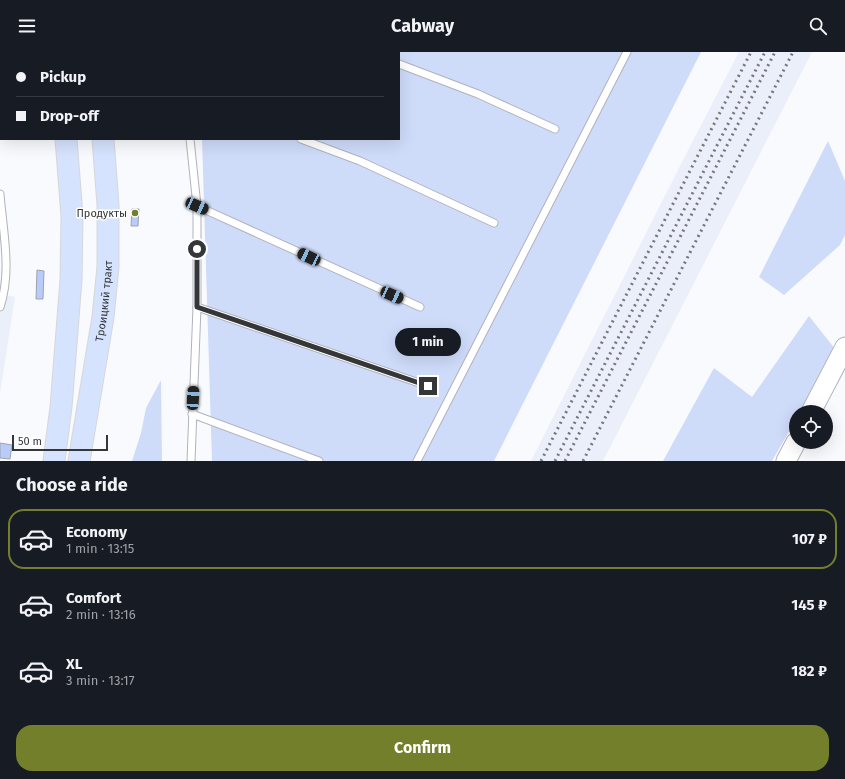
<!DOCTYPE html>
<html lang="en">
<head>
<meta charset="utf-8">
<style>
	body { margin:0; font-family:"Fira Sans",sans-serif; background:#242831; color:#f1f3f6; height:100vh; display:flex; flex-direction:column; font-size:15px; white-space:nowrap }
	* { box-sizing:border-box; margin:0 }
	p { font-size:13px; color:#9ea1a6 }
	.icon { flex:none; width:22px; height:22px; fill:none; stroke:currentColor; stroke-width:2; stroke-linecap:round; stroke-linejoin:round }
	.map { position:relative; height:409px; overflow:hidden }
	.sheet { display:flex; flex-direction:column; background:#171b24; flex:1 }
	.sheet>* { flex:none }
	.banner { position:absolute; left:0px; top:0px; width:400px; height:88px; box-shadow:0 4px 16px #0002; display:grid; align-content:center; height:88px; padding:0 16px; background:#171b24 }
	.fabs { position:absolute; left:789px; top:353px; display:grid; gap:8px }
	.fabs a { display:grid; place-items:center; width:44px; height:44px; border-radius:50%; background:#171b24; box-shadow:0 4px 16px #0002; font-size:20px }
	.scale { position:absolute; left:12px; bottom:10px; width:96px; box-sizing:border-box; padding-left:4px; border:2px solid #34363a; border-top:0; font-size:11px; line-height:14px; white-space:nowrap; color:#34363a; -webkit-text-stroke:3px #fff; paint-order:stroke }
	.end { position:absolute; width:18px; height:18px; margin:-9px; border:5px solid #34363a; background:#fff; box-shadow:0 0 0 2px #fff }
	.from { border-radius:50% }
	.bubble { position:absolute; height:28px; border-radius:14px; background:#171b24; box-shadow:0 4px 16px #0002; font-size:13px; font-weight:700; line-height:28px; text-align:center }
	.car { position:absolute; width:12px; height:24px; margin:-12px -6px; border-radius:5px; box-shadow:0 0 3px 1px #0007; background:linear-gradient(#222 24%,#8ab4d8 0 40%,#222 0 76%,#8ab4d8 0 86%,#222 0) }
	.banner b { display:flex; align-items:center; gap:14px; height:38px; font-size:15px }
	.banner b+b { border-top:1px solid #363941 }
	.banner i { width:10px; height:10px; background:#f1f3f6 }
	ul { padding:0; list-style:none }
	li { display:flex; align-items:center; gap:12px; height:60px; margin:0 8px 6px; padding:0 8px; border:2px solid transparent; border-radius:16px }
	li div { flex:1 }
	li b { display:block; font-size:15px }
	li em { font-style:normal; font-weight:700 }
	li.current { border-color:#747f2b }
	li>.icon { width:36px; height:36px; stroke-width:1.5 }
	h2 { padding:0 16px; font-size:18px; line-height:48px }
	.cta { display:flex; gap:8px; margin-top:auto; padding:8px 16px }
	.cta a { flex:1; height:46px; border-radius:16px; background:#747f2b; color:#fff; font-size:16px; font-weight:700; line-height:46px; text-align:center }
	header { display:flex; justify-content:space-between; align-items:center; height:52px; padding:0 16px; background:#171b24; font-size:18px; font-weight:700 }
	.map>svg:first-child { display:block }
	.built { fill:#eaeff9 }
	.green { fill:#cedbf9 }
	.building { fill:#b8cbf9; stroke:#9fa3ad }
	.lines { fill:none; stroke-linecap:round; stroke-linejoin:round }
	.lane-casing { stroke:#afb3bc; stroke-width:9 }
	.secondary-casing { stroke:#afb3bc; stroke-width:21 }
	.primary-casing { stroke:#d6d7d8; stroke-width:23 }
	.lane { stroke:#fff; stroke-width:7 }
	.secondary { stroke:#fff; stroke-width:19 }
	.primary { stroke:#d6e3fe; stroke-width:21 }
	.rail { stroke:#76777b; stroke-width:3; stroke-dasharray:2 4; stroke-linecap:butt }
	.route { stroke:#34363a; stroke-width:5 }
	.poi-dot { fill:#747f2b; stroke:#fff; stroke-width:1.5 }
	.labels { text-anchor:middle; stroke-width:3; stroke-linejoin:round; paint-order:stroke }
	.poi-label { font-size:11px; fill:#34363a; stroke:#fff; text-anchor:end }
	.street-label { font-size:11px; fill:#34363a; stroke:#fff }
</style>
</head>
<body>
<header><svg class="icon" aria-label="menu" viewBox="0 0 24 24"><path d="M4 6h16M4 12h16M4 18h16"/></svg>Cabway<svg class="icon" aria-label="search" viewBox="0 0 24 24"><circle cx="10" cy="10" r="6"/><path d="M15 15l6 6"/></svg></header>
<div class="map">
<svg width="845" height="409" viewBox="0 0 845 409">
	<rect width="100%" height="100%" fill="#f9fafe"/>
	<!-- built -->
	<g class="built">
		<path d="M739,0H812L603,409H531L684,106Z"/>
		<path d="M0,242L15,245L0,341Z"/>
	</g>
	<!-- green -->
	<g class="green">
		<path d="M199,0H701L494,409H212L202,87H399V1Z"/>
		<path d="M828,89L845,129V183L840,193L784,243L759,225Z"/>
		<path d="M809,264L835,297L800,360H796V367L772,409H663L714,316L752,345Z"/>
		<path d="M161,328L162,409H132L141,381L146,356Z"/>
	</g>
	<!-- building -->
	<g class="building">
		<path d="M132,157H139L138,174H131Z"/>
		<path d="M37,218L44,219L43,247H36Z"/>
		<path d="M0,391L12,393L10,407L0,406Z"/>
	</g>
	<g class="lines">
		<defs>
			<g id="lane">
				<path d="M185,0V1"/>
				<path d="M368,0L371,1"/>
				<path d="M399,12L478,42L555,77"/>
				<path d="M190,87L197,154V255L191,409"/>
				<path d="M301,87L360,109L494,171"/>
				<path d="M0,142C3,179 12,220 0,255"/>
				<path d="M197,154L420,255"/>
				<path d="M197,255L428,334"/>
				<path d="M192,362L319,409"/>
				<path d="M417,409L627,0"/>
			</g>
			<g id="secondary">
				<path d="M811,360L845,295"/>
				<path d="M786,409L796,390"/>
			</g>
			<g id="primary">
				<path d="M58,0L59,1"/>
				<path d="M97,0V1"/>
				<path d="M54,409L61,355L71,228L72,164L66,87"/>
				<path id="s1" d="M79,409L103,265L108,215V153L103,87"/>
			</g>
		</defs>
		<!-- lane casing -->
		<use href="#lane" class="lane-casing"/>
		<!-- secondary casing -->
		<use href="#secondary" class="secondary-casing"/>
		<!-- primary casing -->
		<use href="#primary" class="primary-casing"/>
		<!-- lane -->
		<use href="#lane" class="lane"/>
		<!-- secondary -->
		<use href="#secondary" class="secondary"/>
		<!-- primary -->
		<use href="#primary" class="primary"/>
		<!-- rail -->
		<g class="rail">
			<path d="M541,409L751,0"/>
			<path d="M555,409L765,0"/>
			<path d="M565,409L775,0"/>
			<path d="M583,409L793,0"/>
		</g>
	</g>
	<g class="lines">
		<!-- route -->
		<path class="route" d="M197,197V255L428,334"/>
	</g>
	<!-- markers -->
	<circle class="poi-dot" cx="135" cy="161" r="4"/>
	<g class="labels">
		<!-- poi labels -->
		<g class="poi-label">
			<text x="127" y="165">Продукты</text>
		</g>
		<!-- street labels -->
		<g class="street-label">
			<text dy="4" stroke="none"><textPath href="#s1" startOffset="162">Троицкий тракт</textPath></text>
		</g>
	</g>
</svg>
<div class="fabs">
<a><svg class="icon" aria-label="locate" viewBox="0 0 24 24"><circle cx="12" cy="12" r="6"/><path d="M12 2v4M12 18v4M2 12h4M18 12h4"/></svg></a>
</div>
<div class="scale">50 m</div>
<i class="end from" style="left:197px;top:197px"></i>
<i class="end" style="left:428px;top:334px"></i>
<div class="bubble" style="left:395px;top:276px;width:66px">1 min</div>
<i class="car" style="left:197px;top:154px;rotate:114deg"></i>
<i class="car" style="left:309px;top:205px;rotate:295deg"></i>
<i class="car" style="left:392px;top:243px;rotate:114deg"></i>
<i class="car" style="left:193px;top:346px;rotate:3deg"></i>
<div class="banner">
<b><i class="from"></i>Pickup</b>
<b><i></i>Drop-off</b>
</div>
</div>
<section class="sheet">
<h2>Choose a ride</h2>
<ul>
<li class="current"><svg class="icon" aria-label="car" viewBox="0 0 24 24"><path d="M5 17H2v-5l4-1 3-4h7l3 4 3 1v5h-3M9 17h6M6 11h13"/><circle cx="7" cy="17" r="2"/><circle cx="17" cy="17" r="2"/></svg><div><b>Economy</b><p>1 min · 13:15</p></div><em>107 ₽</em></li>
<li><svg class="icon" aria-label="car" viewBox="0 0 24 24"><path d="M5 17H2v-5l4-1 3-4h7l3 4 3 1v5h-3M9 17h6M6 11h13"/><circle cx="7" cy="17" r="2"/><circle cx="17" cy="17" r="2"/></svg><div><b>Comfort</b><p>2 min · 13:16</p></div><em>145 ₽</em></li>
<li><svg class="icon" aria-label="car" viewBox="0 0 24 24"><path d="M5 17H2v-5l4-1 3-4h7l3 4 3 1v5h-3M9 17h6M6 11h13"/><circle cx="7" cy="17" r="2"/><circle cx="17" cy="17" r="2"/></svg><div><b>XL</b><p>3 min · 13:17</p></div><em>182 ₽</em></li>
</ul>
<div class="cta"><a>Confirm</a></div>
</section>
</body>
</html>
